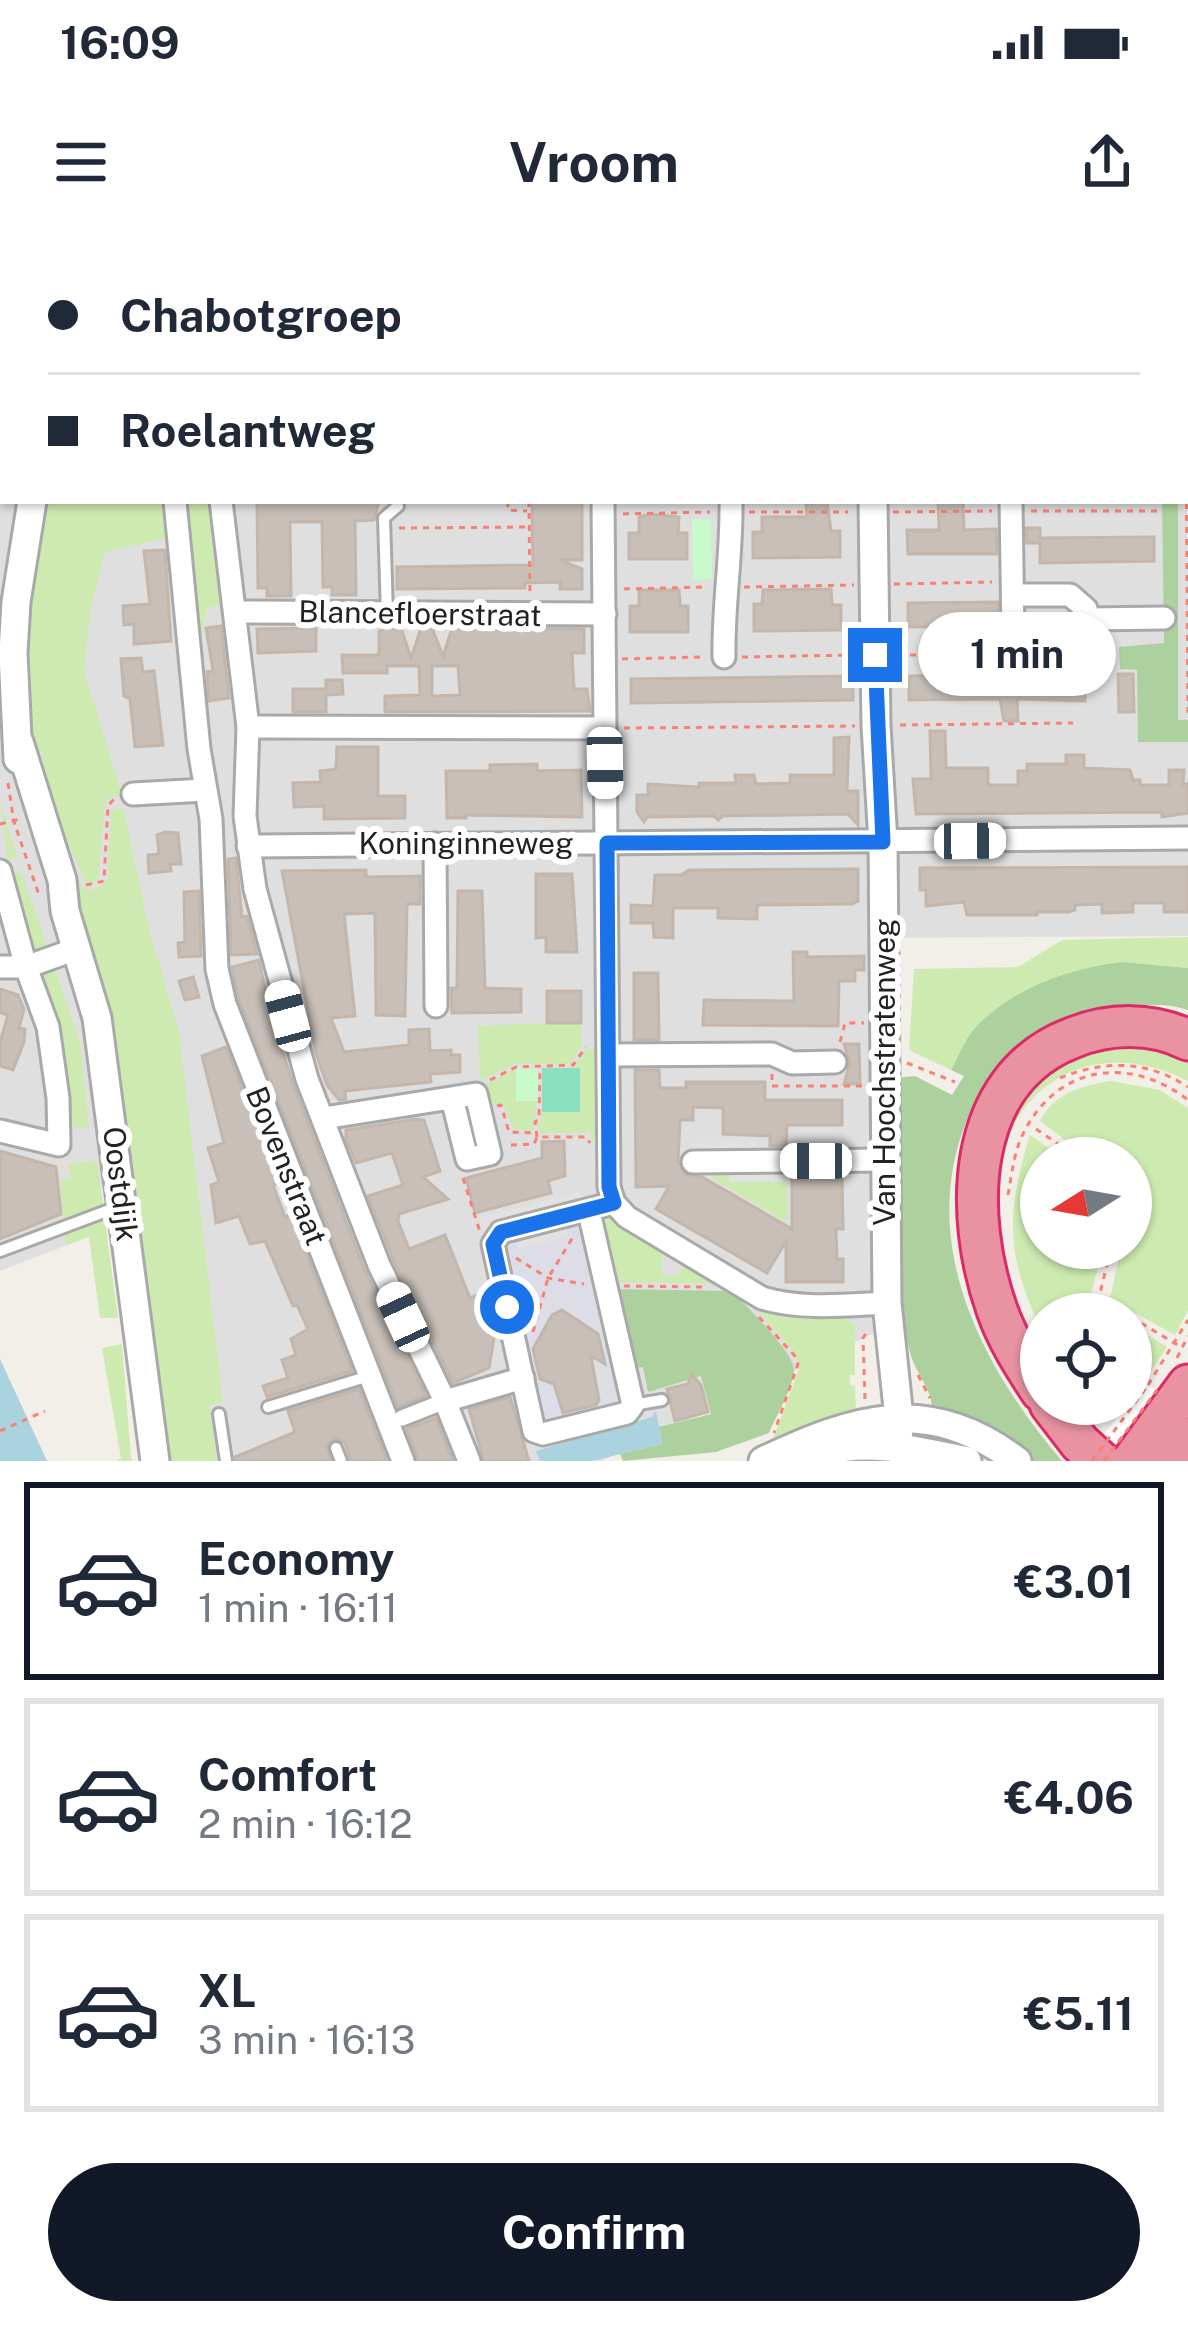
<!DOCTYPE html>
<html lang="en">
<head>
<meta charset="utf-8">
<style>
	body { margin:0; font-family:"Public Sans",sans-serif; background:#f6f6f7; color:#1f2937; height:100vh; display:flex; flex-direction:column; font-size:45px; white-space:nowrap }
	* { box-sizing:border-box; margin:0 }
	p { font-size:39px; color:#747a83 }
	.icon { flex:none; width:66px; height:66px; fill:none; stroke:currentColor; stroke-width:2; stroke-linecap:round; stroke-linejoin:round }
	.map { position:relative; height:1221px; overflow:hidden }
	.details { display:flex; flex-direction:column; background:#fff; flex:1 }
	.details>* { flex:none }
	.banner { position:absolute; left:0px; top:0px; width:1188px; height:264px; box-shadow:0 3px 9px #0004; display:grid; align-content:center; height:264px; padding:0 48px; background:#fff }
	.needle { width:78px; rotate:259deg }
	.fabs { position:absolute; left:1020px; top:897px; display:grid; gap:24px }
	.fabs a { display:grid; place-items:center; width:132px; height:132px; border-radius:50%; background:#fff; box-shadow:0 3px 9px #0004; font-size:60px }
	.end { position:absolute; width:54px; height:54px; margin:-27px; border:15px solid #1a73e8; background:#fff; box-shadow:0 0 0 6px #fff }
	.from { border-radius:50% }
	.bubble { position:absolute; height:84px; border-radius:42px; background:#fff; box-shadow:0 3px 9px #0004; font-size:39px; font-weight:700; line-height:84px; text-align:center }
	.car { position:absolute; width:36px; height:72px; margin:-36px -18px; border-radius:15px; box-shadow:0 0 9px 3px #0007; background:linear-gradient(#fff 24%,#345 0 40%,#fff 0 76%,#345 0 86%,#fff 0) }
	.banner b { display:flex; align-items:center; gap:42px; height:114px; font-size:45px }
	.banner b+b { border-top:3px solid #e0e1e3 }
	.banner i { width:30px; height:30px; background:#1f2937 }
	ul { padding:21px 0 0; list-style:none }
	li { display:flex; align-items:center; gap:36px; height:198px; margin:0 24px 18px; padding:0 24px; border:6px solid #e0e1e3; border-radius:0px }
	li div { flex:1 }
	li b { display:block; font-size:45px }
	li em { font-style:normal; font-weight:700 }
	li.selected { border-color:#111827 }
	li>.icon { width:108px; height:108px; stroke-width:1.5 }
	.button { display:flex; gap:24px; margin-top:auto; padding:24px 48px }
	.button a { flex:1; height:138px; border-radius:72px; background:#111827; color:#fff; font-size:48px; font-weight:700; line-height:138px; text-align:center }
	.status { display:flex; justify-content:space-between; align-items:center; height:84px; padding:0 60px; background:#fff; direction:ltr }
	.status svg { height:33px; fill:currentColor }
	header { display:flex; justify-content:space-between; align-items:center; height:156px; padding:0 48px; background:#fff; font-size:54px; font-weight:700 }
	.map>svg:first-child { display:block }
	.residential { fill:#e0dfdf; fill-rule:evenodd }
	.grass { fill:#cdebb0 }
	.forest { fill:#add19e }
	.park { fill:#c8facc }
	.pitch { fill:#88e0be }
	.parking { fill:#e2e2e2 }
	.plaza { fill:#dddde8; fill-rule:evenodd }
	.water { fill:#aad3df }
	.pier { fill:#fff }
	.building { fill:#c7bfb8; stroke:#c4b6ab; stroke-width:3; fill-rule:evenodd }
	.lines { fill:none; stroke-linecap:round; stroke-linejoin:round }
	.service-casing { stroke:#a9a9a9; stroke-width:16 }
	.pedestrian-casing { stroke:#a9a9a9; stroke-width:21 }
	.minor-casing { stroke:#a9a9a9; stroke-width:27 }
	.tertiary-casing { stroke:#a9a9a9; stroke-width:33 }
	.motorway-casing { stroke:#dc2a67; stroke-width:45 }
	.path { stroke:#fa8072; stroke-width:3; stroke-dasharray:6 6; stroke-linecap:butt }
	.service { stroke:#fff; stroke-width:10 }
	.pedestrian { stroke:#fff; stroke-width:15 }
	.minor { stroke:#fff; stroke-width:21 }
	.tertiary { stroke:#fff; stroke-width:27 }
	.motorway { stroke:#e892a2; stroke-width:39 }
	.path-bridge { stroke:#fa8072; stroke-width:3; stroke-dasharray:6 6; stroke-linecap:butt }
	.route { stroke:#1a73e8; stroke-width:15 }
	.labels { text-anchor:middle; stroke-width:12; stroke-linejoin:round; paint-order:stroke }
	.street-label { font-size:30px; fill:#222; stroke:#fff }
</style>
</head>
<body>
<div class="status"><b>16:09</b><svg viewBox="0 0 49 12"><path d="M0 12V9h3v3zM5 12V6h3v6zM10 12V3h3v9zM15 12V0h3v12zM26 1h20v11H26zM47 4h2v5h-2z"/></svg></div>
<header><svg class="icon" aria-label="menu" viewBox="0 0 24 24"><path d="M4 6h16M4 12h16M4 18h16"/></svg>Vroom<svg class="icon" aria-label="share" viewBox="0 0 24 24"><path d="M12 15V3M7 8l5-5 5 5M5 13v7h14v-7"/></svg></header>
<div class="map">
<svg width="1188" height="1221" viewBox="0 0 1188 1221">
	<rect width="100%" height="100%" fill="#f2efe9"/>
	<!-- residential -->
	<path class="residential" d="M0,0H1188V696L879,698V1091L601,1221H177L134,943L101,946L106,990L0,1031ZM3,3H1185V261H3Z"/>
	<!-- grass -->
	<g class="grass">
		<rect x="0" y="15" width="3" height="202"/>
		<path d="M41,261H169L171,297L105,312L90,372L84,431L122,554L109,558L105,564L98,641L87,645L51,568L39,531L45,528L42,512L29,514L21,406Z"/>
		<path d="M180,261H209L224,364L207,368L196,431Z"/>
		<path d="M0,560L17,617L10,619L15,632H21L80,801L89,888H77L71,883V876L66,875L9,637Z"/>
		<path d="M123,567L150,692L179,792L223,1162L209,1165L217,1221H164L50,580L82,646L89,650L101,646L107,639L111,571Z"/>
		<path d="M1188,697V728L1122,722L974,789L951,830L909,810L914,729L1018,727L1062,700Z"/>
		<path d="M547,783H581L582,806L570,824H514L480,841L478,786Z"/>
		<path d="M1110,807C1139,807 1163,809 1188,823V841C1077,785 983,865 996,985C1001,1031 1021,1074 1041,1115C1031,1101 1017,1085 1011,1069C985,994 978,895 1043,837C1062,820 1087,815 1110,807Z"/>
		<path d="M585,809H599L600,901H591L589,889L584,893H540L537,883L541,882V872H580V828H573Z"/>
		<path d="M516,828V860L537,861L533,891L513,889L503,863L492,865L487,844Z"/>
		<path d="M1111,841L1160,850L1188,868V1070L1175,1095L1110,1059L1121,1008H1131V918H1089L1040,881C1054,853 1083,845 1111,841Z"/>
		<path d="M1030,895L1063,918H1041V1008H1103L1086,1074H1041V1089C1005,1012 1006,975 1030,895Z"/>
		<path d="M97,921L118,1078H100L89,997L66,1005L60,940L70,939L68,923Z"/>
		<path d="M705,928L729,929L730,942H787L788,978L784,981L703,933Z"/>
		<path d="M611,976L662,1005V1036L678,1035L688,1021L725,1044L612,1042L601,984Z"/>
		<path d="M753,1066L784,1078L846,1079L855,1085V1135H850V1145L855,1146L856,1169L770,1208L800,1126L792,1109Z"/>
		<path d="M1131,1085L1167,1107L1131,1161Z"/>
		<path d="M122,1104L131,1218L132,1221H116L121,1218L102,1108Z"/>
	</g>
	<!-- forest -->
	<g class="forest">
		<path d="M1162,261H1178V480H1188V502H1138L1137,430L1120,429L1119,407L1164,403Z"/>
		<path d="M1122,722L1188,728V770C1151,758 1118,771 1080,778C1034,786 996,819 976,860C910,990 977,1121 1062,1221H1029L932,1177C934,1152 922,1143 913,1121C904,1100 906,1066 899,1042L895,838L915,836L952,855L964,836L951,830C959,816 965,799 975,788C1014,747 1068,729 1122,722Z"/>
		<path d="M613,1049L732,1051C744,1064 796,1114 794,1131C792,1150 777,1174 769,1193L716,1212L623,1221L620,1214L662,1204L659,1187L711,1174L701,1136L648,1152L643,1127L633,1128Z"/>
	</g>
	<!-- park -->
	<g class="park">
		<path d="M692,279H711L712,339L693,340Z"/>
		<path d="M516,828L538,829V861H516Z"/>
	</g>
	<!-- pitch -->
	<rect class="pitch" x="542" y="828" width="38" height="44"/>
	<!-- parking -->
	<g class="parking">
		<path d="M756,902L757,921H781L782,942H729V929L692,917V903Z"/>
		<path d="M579,952L582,964L482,990L479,978Z"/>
		<path d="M566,984L569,996L518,1009L515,997Z"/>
	</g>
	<!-- plaza -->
	<path class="plaza" d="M574,982L585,990L625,1167L542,1189L504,1004L515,997L518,1009L568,997L566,984ZM589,1087L592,1098L599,1097L612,1158L598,1161L599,1169L564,1178L554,1134L538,1138L534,1112L540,1110L538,1098Z"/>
	<!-- water -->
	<g class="water">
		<path d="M0,1119L47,1221H0Z"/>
		<path d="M656,1171L662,1204L592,1221H540L536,1211L652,1177Z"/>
	</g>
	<!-- pier -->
	<path class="pier" d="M1144,1142L1161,1153L1188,1201L1084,1221Z"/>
	<!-- building -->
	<g class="building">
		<path d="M257,261H379L374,280L355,281L356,355H332V347H323L322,282H290L291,356H267V348H258Z"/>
		<path d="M532,261H582V320H560L582,329V349H560V342L525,343V348L397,349V327L533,325Z"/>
		<path d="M806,261H827L831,291H840V317L753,318V292H762V277H807Z"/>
		<path d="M938,261H963L964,290L996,289L997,314H908L907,290H939Z"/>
		<path d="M651,274L679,277L678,293H687V319H629V293H639V277Z"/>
		<path d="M1026,288H1040V298L1154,297V321L1040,323V303H1027Z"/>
		<path d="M165,310L171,401L134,404V384L124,385L123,366L150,364L144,311Z"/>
		<path d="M831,349L832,365H841V390L754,391V364H762L763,350Z"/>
		<path d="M639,350H679L680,366H688V392H630V366H639Z"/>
		<path d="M998,362V386L908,387V363Z"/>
		<path d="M221,386L229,458L209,461L207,432L213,431L206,388Z"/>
		<path d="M316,388V411L258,413L257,389Z"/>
		<path d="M389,388H401L411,418L421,388H432L443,416L452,388L584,389V413H572L574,449H587L590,471L385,472V456L420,455L419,426H387V433H343L342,415H379V391ZM432,426H458L460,455L432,456Z"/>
		<path d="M141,418L143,432L154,431L163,505L135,507L130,459L124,456L121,419Z"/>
		<path d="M1085,434V461L1017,459L1018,481H1004L1000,459L909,460V436Z"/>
		<path d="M1118,434H1133L1134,472H1119Z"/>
		<path d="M853,436V460L631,463V439Z"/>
		<path d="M326,440H342L343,454L326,455V472H293V449H326Z"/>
		<path d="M930,491H945L946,528H988V545H1018V531H1027V524H1066V515H1084V528L1130,530L1133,540H1140V545H1169V530H1184L1183,544H1188V573L1162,577V572L916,574L913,539H931Z"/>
		<path d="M849,497L847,551H858V585L848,574L723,576L718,580L714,576L647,577L644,582L637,572V555H648V544L699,547V543H736L735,535H754L756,544L790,543V535H834V498Z"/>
		<path d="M337,507H378V556H405V578L324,579V566L294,567L293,543L321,542L320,531L336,529Z"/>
		<path d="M537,524V531L581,530L582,577L466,575V578H447L446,531H490V525Z"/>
		<path d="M165,592L178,593L181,624H170L171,631L149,633L148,615L159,614L157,595Z"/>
		<path d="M236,618L242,677L247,676L257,714L231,715L228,619Z"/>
		<path d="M1188,627V672H1164V663H1133V672L1102,673V664L1075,665V670L1069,672H1037V675H967L964,662L926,666V650H920V628Z"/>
		<path d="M858,629V661L852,664L757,665V679L718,678V668H673V698L654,697L653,683H631V665L653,666L655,635H681L689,630Z"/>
		<path d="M366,630V637L420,636V664H407L405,776L376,775L375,673L344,674L355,776L331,778L344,812L409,805V790L429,789L430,811L451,810V815H460V832L430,834L431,842L345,851L346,859L339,860L327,845L316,814L282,631Z"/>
		<path d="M536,634H572L577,712H546V697L536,698Z"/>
		<path d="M199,651L201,716L179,717L178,703L185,702L184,652Z"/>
		<path d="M458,651H482L485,748L521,749V772L452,773L451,748H457Z"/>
		<path d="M793,712H807V717L864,716V730H855V741H839L838,786L703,785L704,760L794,761Z"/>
		<path d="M259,720L270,772L293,844L365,1031L426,1156L398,1167L239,760L232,727Z"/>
		<path d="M634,733H658L659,800H634Z"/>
		<path d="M193,737L199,757L185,760L179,741Z"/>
		<path d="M0,749L18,755L24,769L19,788L25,789L24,802L13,830L0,826V802L8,775L0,773Z"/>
		<rect x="547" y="751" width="34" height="32"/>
		<path d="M844,804H859L860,844H844L850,823Z"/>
		<path d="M226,807L279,943L273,945L285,977L291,974L352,1131L267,1157L263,1146L288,1138L282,1120L296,1115L291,1099L308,1089L297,1065L293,1066L265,1001L250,1004L239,976L216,983L211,945L219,942L208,908L224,903L202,816Z"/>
		<path d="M635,830H659L660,848H686V842H765V860H842V885H787L786,906H770V896L723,894V868L693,867V880H680L678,921L685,934L702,937L792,989V939L842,935L843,989H836L837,1019H843V1042H786V1001L767,1033L656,969L669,946L636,947Z"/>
		<path d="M416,879L424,880L440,931L423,937L448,959L399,974L398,981L409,1009L445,995L470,1058L479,1054L495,1092L489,1128L453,1143L393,1019L368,956L403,945L392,913L356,923L346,899V890Z"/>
		<path d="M564,901L565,936L548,941L551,953L475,973L466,938L542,918V902Z"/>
		<path d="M0,911L56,927L61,974L0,999Z"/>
		<path d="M562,1070L598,1094L605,1124L591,1116L599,1160L596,1165L563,1173L554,1144L540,1139L533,1109L552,1075Z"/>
		<path d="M691,1134L701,1145L708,1172L675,1181L667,1149L688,1144Z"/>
		<path d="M359,1149L387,1221H351L345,1203L336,1198L327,1205L331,1221H236L235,1217L295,1192L288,1171Z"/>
		<path d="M510,1157L529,1221H484L469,1169Z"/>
		<path d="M436,1178L453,1221H418L407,1189Z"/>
	</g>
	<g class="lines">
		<defs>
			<g id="service">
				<path d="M387,374L384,278L398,266"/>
				<path d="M0,1011L120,966"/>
				<path d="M633,1165L662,1160"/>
				<path d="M268,1167L369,1136"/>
				<path d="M219,1174L226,1221"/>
				<path d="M336,1208L341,1221"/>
			</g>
			<path id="pedestrian" d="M402,1178L445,1161"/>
			<g id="minor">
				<path d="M150,0V3"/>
				<path d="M193,0V3"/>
				<path d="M1185,185H1188"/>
				<path d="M0,237L3,238"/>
				<path d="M175,261L199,509L211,579L217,729L225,764L403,1221"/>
				<path d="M221,261L248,487L245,576L255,649L307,839L379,1025L445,1161L469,1221"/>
				<path d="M603,261L609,947L614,963L627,977L762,1058C803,1070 845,1065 887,1063"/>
				<path d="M1011,261L1013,396L1018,403H1070L1087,394L1086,369L1070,355H1013"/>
				<path d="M236,372L605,374"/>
				<path d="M1088,379L1164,378"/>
				<path d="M724,417C723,364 732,315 731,261"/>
				<path d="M248,487L604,488"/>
				<path d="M133,554L205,550"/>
				<path d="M435,604L436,766"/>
				<path d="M248,606L1188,598"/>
				<path d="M0,631L26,727L48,787L58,858L59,905L0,891"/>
				<path d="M0,727H26L76,709"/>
				<path d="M609,815L772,814L792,823L835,822"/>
				<path d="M324,878L476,854L490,914L467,919L452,858"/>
				<path d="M693,922L885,920"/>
				<path d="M589,972L633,1165L627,1173L543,1194L534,1191L493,1004L501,992L614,963"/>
				<path d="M445,1161L523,1138"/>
			</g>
			<g id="tertiary">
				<path d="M90,3L92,0"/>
				<path d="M871,3L872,0"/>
				<path d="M873,261L876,486L883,602L887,1063L899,1178L898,1206"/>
				<path d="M19,502L62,640L65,671L97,778L155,1221"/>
				<path d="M18,519L13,413L16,362L32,261"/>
				<path d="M806,1216C861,1197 912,1209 967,1221"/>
				<path d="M763,1221C854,1178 929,1153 1017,1221"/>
			</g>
			<g id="motorway">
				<path d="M1041,1151C1024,1125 1007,1099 997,1070C964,977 963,840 1072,798C1109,783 1152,782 1188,800"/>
				<path d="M1050,1164L1080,1203L1100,1221"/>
				<path d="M1132,1221L1188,1145"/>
				<path d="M1171,1221L1188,1198"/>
			</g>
		</defs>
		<!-- service casing -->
		<use href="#service" class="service-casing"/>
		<!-- pedestrian casing -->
		<use href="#pedestrian" class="pedestrian-casing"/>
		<!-- minor casing -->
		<use href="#minor" class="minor-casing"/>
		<!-- tertiary casing -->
		<use href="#tertiary" class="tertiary-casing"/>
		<!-- motorway casing -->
		<use href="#motorway" class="motorway-casing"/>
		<!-- path -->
		<g class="path">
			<path d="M1185,35H1188"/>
			<path d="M1186,203L1188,476"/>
			<path d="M508,261V270L527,271"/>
			<path d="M529,261L530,355"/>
			<path d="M1031,271H1158"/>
			<path d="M749,272H848"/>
			<path d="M893,272L992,271"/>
			<path d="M623,274L710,272"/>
			<path d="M399,288L529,287"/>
			<path d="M894,344L992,342"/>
			<path d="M744,347L854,345"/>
			<path d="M624,349L704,347"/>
			<path d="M898,415H1003"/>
			<path d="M742,417L853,415"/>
			<path d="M622,419L703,417"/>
			<path d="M900,485L1073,483"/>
			<path d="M624,488L855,486"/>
			<path d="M8,543L14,582L39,655"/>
			<path d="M0,584L21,579"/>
			<path d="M86,645L104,641L108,566L114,559"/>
			<path d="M840,802L845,783H864"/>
			<path d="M907,823L955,842"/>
			<path d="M772,834V846H864"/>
			<path d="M1060,838C1104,820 1147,820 1188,847"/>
			<path d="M490,840L516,827L573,825L586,807"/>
			<path d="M497,866L501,865L509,892L535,893"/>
			<path d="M1036,889L1079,918"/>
			<path d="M537,897L535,882L539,879L540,828"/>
			<path d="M511,905L534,904L537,897H586L590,903"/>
			<path d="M463,938L480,992"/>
			<path d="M1008,955C1012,933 1014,910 1025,890C1060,824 1131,816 1188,860"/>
			<path d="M516,1018L548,1038L584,1044"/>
			<path d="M624,1046L704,1047"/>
			<path d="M1101,1060L1125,1074"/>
			<path d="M1095,1074L1111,1008"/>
			<path d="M759,1077L795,1116L798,1124L774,1193"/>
			<path d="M1131,1077L1181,1107"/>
			<path d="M533,1092L548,1038L573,997"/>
			<path d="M1177,1118L1188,1096"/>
			<path d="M918,1135L930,1158"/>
			<path d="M1148,1145L1188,1080"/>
			<path d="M865,1159L863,1098L867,1092"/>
			<path d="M0,1191L45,1171"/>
		</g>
		<!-- service -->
		<use href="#service" class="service"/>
		<!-- pedestrian -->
		<use href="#pedestrian" class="pedestrian"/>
		<!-- minor -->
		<use href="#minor" class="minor"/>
		<!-- tertiary -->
		<use href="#tertiary" class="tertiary"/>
		<!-- motorway -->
		<use href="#motorway" class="motorway"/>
		<!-- path-bridge -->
		<g class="path-bridge">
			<path d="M1092,1221L1148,1145"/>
			<path d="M1104,1221L1157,1150"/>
		</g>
	</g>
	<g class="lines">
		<!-- route -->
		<path class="route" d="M507,1067L493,1004L501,992L614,963L609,947L607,603L883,602L875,415"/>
	</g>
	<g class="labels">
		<!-- street labels -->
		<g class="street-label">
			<text transform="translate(420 374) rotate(1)" y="10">Blancefloerstraat</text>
			<text x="466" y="614">Koninginneweg</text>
			<text transform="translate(885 832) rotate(-90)" y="10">Van Hoochstratenweg</text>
			<text transform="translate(286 926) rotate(68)" y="10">Bovenstraat</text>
			<text transform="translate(120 944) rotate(83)" y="10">Oostdijk</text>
		</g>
	</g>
</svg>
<div class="fabs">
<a><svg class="needle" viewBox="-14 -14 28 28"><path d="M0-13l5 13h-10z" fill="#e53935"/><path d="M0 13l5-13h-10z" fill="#747a83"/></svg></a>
<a><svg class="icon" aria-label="locate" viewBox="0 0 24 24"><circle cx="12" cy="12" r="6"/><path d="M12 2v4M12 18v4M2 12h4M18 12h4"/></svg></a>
</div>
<i class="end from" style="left:507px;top:1067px"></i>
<i class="end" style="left:875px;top:415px"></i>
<div class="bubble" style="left:918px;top:372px;width:198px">1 min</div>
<i class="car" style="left:605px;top:523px;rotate:179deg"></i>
<i class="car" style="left:970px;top:601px;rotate:89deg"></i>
<i class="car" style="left:288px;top:776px;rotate:345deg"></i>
<i class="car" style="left:816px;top:921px;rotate:270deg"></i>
<i class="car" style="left:403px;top:1077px;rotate:335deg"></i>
<div class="banner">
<b><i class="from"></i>Chabotgroep</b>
<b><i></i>Roelantweg</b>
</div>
</div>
<section class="details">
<ul>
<li class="selected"><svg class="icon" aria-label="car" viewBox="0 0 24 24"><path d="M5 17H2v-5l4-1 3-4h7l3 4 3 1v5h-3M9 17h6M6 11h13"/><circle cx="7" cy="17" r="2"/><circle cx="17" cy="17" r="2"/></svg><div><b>Economy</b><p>1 min · 16:11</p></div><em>€3.01</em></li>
<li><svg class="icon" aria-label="car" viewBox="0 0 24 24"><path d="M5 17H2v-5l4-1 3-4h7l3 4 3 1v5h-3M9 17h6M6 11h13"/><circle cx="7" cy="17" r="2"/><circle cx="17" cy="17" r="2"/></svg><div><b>Comfort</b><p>2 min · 16:12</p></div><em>€4.06</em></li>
<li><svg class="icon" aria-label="car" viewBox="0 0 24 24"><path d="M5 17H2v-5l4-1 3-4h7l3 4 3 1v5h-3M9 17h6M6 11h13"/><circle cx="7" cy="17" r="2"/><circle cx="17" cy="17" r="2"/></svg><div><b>XL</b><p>3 min · 16:13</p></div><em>€5.11</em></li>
</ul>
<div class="button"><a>Confirm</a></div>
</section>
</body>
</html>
